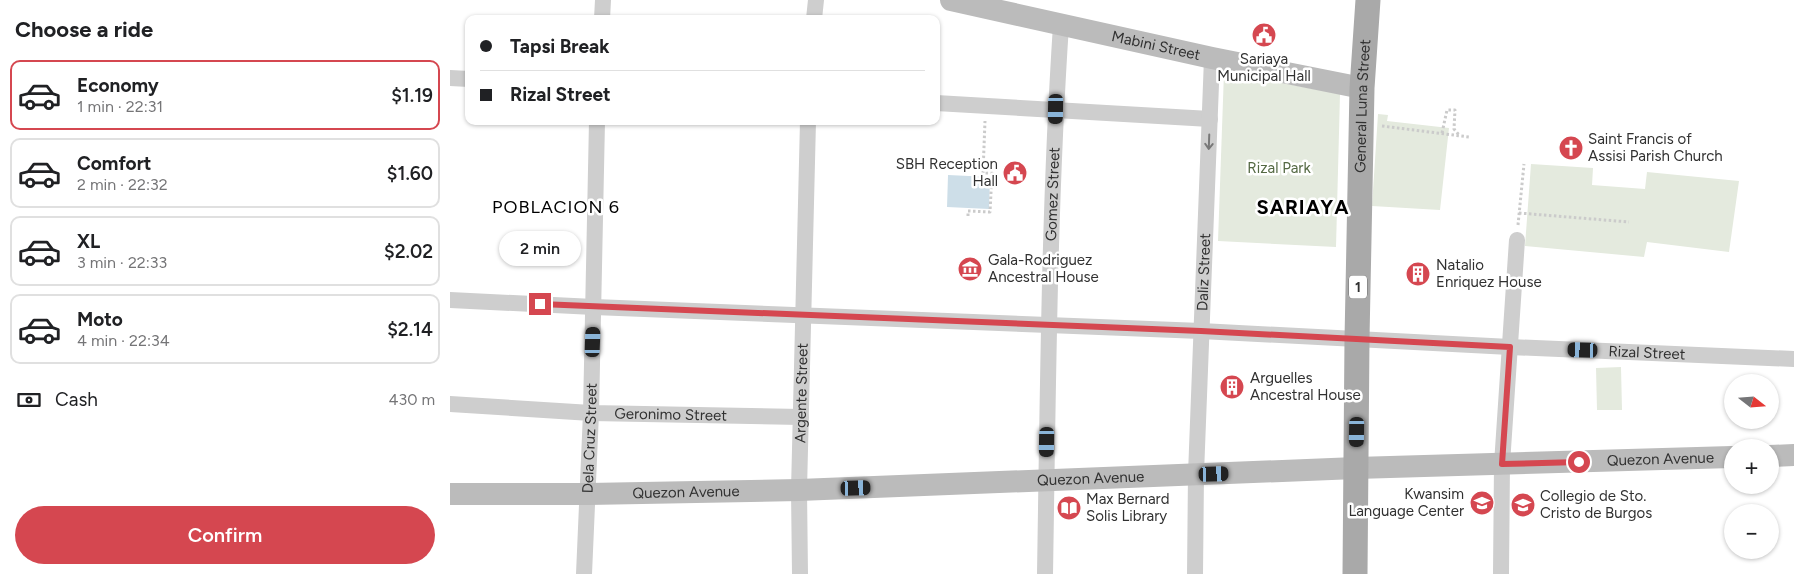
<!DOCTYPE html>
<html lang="en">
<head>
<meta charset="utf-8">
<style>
	body { margin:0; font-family:Figtree,sans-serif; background:#f6f6f6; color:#202124; height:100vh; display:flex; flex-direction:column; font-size:19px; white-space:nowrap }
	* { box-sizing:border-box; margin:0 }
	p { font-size:16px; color:#757577 }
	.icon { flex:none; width:28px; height:28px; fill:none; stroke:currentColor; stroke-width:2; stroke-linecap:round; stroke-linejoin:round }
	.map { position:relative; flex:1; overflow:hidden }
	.details { display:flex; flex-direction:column; background:#fff; width:450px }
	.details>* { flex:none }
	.top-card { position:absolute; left:15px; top:15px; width:475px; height:110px; border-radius:10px; box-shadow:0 1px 4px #0004; display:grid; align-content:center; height:110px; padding:0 15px; background:#fff }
	.needle { width:32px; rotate:107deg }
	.tools { position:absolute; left:1274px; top:374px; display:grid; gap:10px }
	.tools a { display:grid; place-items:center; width:55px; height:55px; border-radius:50%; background:#fff; box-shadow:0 1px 4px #0004; font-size:25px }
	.end { position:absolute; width:22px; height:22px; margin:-11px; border:6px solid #d54750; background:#fff; box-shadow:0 0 0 2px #fff }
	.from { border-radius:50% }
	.bubble { position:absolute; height:35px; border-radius:18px; background:#fff; box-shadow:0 1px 4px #0004; font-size:16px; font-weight:600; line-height:35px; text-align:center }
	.car { position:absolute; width:15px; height:30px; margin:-15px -8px; border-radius:6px; box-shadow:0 0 4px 1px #0007; background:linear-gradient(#222 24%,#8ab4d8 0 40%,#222 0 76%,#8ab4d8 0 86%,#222 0) }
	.top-card b { display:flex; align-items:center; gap:18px; height:48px; font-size:19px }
	.top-card b+b { border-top:1px solid #e0e0e0 }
	.top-card i { width:12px; height:12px; background:#202124 }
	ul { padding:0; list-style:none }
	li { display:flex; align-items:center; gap:15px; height:70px; margin:0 10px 8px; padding:0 5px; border:2px solid #e0e0e0; border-radius:10px }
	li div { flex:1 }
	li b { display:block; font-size:19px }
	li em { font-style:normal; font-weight:600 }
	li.selected { border-color:#d54750 }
	li>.icon { width:45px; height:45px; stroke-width:1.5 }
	h2 { padding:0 15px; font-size:22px; line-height:60px }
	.pay { display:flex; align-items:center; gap:12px; height:55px; padding:0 15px; font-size:19px }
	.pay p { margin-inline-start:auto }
	.button { display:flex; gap:10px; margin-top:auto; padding:10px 15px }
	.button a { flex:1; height:58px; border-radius:30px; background:#d54750; color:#fff; font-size:20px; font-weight:600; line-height:58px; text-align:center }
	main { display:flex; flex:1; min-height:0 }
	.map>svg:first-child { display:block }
	.green { fill:#e4eade }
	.water { fill:#cddee8 }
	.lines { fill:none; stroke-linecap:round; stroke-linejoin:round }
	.path { stroke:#cbcbcb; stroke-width:3; stroke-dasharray:2.5 2.5; stroke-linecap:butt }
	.street { stroke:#cecece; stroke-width:16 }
	.secondary { stroke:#bbb; stroke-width:22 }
	.primary { stroke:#a9a9a9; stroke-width:25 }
	.oneway { stroke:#787878 }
	.route { stroke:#d54750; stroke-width:6 }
	.labels { text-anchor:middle; stroke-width:5; stroke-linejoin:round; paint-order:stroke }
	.shield { fill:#fff; stroke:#6f6f6f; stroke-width:1 }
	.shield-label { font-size:14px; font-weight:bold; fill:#313131 }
	.street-label { font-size:15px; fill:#313131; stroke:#fff }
	.poi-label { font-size:15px; fill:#313131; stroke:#fff; text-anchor:start }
	.park-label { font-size:15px; fill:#546943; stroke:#fff }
	.quarter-label { font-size:18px; letter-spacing:1px; fill:#000; stroke:#fff }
	.district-label { font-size:20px; font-weight:bold; letter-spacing:1px; fill:#000; stroke:#fff }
</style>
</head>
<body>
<main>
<section class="details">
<h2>Choose a ride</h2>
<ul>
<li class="selected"><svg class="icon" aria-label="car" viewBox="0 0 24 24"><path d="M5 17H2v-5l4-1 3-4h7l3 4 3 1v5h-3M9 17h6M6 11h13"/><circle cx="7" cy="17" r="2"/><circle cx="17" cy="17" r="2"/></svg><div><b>Economy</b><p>1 min · 22:31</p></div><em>$1.19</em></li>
<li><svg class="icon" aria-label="car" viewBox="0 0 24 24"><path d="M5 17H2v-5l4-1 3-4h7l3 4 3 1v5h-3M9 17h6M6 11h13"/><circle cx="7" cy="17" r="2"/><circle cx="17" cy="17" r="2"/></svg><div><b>Comfort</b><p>2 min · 22:32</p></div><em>$1.60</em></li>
<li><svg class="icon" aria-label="car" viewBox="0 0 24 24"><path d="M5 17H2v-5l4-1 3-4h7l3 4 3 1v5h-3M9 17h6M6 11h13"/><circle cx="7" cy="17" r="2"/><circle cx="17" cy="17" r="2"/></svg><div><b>XL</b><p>3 min · 22:33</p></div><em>$2.02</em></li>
<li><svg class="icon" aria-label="car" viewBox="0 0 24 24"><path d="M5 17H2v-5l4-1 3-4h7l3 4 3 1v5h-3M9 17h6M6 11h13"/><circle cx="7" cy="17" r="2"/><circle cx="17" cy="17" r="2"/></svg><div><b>Moto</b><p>4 min · 22:34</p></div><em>$2.14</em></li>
</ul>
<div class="pay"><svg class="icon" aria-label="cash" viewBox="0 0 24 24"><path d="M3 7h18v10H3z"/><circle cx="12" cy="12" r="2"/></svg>Cash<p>430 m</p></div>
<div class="button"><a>Confirm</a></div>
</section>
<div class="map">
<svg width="1344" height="574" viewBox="0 0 1344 574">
	<rect width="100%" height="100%" fill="#fff"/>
	<!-- green -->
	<g class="green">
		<path d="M774,72L890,94L886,247L768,241Z"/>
		<path d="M928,114L938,115L937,121L999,128L990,210L922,206Z"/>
		<path d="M1081,164L1143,168L1142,185L1195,189L1197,172L1289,181L1279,252L1197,242L1194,257L1075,246Z"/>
		<path d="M1171,367L1172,410H1147L1146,368Z"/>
	</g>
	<!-- water -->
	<path class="water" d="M498,175L540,177L539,209L497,207Z"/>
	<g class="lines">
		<!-- path -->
		<g class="path">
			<path d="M932,126L1019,137"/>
			<path d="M992,133L997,110H1005L1004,129L1009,135"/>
			<path d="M1069,213L1179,222"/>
			<path d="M518,216V211L540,212L542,173H533L535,121"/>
			<path d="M1068,225L1074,164"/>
		</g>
		<!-- street -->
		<g class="street">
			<path d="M152,19L153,0"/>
			<path d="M364,19L366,0"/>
			<path d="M0,78L19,79"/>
			<path d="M486,103L760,119"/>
			<path id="s1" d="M0,300L144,307L751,331L1060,347L1344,359"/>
			<path id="s2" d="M0,404L141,413L351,417"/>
			<path id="s3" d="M134,574L141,413L147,121"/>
			<path id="s4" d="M350,574L349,490L358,121"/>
			<path id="s5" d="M595,574C598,391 599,207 611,25"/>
			<path id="s6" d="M745,574L746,474L762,58"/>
			<path d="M1051,574L1052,464L1067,240"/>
		</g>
		<!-- secondary -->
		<g class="secondary">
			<path id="s7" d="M501,0L762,58L912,88"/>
			<path d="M1320,456L1344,455"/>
			<path id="s8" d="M0,494H138L349,490L906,468L1282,457"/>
		</g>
		<!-- primary -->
		<path class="primary" id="s9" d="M905,574L907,339L912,88L918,0"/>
	</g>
	<!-- one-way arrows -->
	<defs><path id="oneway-shaft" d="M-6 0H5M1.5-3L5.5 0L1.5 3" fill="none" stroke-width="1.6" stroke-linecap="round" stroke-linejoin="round" transform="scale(1.25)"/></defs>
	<use class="oneway" href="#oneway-shaft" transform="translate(759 142) rotate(92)"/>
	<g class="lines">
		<!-- route -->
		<path class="route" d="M90,304L751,331L1060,347L1052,464L1129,462"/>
	</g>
	<!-- icons -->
	<defs>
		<symbol id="civic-disc" viewBox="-11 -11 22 22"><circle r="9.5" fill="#d54750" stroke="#fff"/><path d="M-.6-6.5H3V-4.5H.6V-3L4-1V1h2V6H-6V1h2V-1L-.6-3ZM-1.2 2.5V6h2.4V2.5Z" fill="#fff"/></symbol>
		<symbol id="church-disc" viewBox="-11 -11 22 22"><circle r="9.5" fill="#d54750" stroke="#fff"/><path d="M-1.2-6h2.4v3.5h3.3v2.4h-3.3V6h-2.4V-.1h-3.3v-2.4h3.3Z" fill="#fff"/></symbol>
		<symbol id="museum-disc" viewBox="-11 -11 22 22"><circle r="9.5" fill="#d54750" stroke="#fff"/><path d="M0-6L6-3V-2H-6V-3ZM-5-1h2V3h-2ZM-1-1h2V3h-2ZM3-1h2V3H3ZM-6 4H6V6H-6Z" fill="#fff"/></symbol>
		<symbol id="building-disc" viewBox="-11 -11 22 22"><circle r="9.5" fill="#d54750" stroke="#fff"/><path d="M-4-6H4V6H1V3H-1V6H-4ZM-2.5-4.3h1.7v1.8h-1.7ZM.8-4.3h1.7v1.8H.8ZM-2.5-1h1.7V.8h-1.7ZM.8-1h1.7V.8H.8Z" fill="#fff"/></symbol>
		<symbol id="school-disc" viewBox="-11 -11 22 22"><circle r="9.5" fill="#d54750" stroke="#fff"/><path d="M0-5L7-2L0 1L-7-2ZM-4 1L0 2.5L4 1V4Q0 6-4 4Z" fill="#fff"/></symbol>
		<symbol id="university-disc" viewBox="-11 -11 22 22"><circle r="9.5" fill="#d54750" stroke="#fff"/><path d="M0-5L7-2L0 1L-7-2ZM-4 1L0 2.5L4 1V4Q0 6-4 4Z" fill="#fff"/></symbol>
		<symbol id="library-disc" viewBox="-11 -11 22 22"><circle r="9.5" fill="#d54750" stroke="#fff"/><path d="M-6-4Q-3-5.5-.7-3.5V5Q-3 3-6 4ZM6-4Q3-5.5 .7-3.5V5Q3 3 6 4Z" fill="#fff"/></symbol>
	</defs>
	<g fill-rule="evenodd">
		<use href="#civic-disc" x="800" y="21" width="28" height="28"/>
		<use href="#church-disc" x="1107" y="134" width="28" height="28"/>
		<use href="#civic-disc" x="551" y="159" width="28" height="28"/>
		<use href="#museum-disc" x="506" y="255" width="28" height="28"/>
		<use href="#building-disc" x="954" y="260" width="28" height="28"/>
		<use href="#building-disc" x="768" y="373" width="28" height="28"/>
		<use href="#school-disc" x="1018" y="489" width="28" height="28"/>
		<use href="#university-disc" x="1059" y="491" width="28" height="28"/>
		<use href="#library-disc" x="605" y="494" width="28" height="28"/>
	</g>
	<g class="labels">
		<!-- shield labels -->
		<rect class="shield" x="899" y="275.5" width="18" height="23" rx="4"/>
		<g class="shield-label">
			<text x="908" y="292">1</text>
		</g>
		<!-- street labels -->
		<g class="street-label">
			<text dy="5" stroke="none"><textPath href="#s7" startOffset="210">Mabini Street</textPath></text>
			<text dy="5" stroke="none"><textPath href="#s9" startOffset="468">General Luna Street</textPath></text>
			<text dy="5" stroke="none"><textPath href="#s5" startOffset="380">Gomez Street</textPath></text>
			<text dy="5" stroke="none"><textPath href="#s6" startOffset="302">Daliz Street</textPath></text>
			<text dy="5" stroke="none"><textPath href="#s1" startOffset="1198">Rizal Street</textPath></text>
			<text dy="5" stroke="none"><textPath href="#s4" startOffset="181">Argente Street</textPath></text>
			<text dy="5" stroke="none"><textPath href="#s2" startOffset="221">Geronimo Street</textPath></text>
			<text dy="5" stroke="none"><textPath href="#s3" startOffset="136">Dela Cruz Street</textPath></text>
			<text dy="5" stroke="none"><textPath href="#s8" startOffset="1211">Quezon Avenue</textPath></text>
			<text dy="5" stroke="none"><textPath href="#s8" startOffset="641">Quezon Avenue</textPath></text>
			<text dy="5" stroke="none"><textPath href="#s8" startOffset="236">Quezon Avenue</textPath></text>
		</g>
		<!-- poi labels -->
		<g class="poi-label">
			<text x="814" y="64" text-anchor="middle">Sariaya<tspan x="814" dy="17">Municipal Hall</tspan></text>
			<text x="1138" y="144">Saint Francis of<tspan x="1138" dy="17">Assisi Parish Church</tspan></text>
			<text x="548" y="169" text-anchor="end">SBH Reception<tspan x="548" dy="17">Hall</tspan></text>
			<text x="538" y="265">Gala-Rodriguez<tspan x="538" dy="17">Ancestral House</tspan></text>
			<text x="986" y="270">Natalio<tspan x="986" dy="17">Enriquez House</tspan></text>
			<text x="800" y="383">Arguelles<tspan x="800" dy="17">Ancestral House</tspan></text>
			<text x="1014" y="499" text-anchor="end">Kwansim<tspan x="1014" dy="17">Language Center</tspan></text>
			<text x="1090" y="501">Collegio de Sto.<tspan x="1090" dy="17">Cristo de Burgos</tspan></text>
			<text x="636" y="504">Max Bernard<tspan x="636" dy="17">Solis Library</tspan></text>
		</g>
		<!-- park labels -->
		<g class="park-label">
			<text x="829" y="173">Rizal Park</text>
		</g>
		<!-- quarter labels -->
		<g class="quarter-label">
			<text x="106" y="213">POBLACION 6</text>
		</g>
		<!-- district labels -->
		<g class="district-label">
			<text x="853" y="214">SARIAYA</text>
		</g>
	</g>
</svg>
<div class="tools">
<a><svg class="needle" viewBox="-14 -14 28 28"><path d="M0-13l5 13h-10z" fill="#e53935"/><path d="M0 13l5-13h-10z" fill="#757577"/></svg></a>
<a>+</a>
<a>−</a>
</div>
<i class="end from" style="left:1129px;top:462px"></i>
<i class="end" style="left:90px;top:304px"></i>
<div class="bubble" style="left:49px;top:231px;width:82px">2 min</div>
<i class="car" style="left:606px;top:109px;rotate:181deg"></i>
<i class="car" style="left:143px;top:342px;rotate:2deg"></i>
<i class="car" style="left:1133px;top:350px;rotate:272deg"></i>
<i class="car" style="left:907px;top:432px;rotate:181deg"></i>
<i class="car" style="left:597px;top:442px;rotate:181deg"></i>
<i class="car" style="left:764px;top:474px;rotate:88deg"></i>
<i class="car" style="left:406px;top:488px;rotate:88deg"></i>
<div class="top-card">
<b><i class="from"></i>Tapsi Break</b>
<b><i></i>Rizal Street</b>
</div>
</div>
</main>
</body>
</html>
